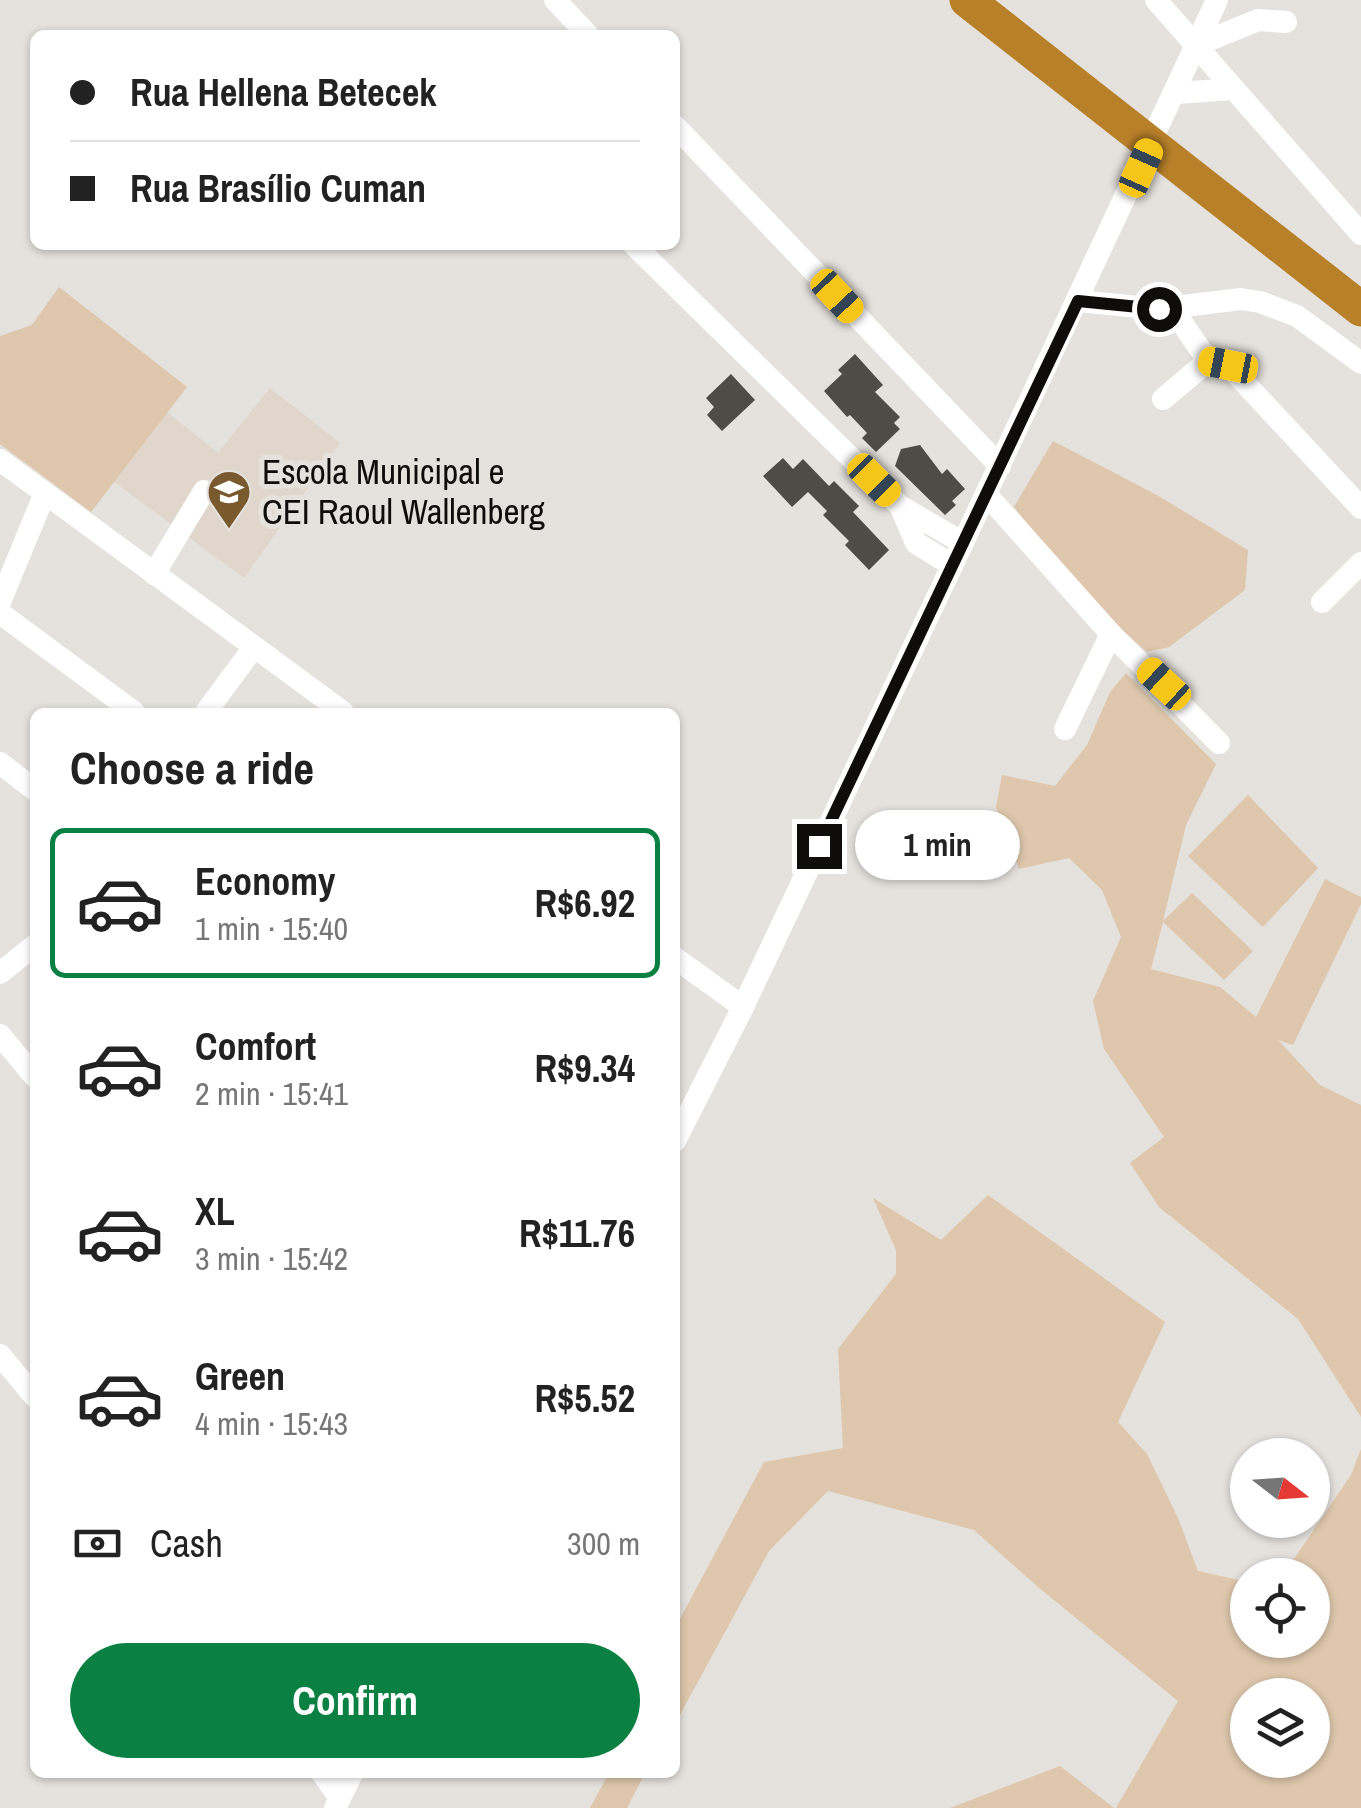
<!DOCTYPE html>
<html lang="en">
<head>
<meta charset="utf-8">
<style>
	body { margin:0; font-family:"Archivo Narrow",sans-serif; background:#f6f6f6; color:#222; height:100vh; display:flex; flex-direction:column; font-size:38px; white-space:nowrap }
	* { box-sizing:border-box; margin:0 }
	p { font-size:32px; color:#767676 }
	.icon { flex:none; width:55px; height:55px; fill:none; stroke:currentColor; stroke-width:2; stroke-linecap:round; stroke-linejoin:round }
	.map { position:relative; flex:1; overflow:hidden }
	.details { position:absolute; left:30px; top:708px; width:650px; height:1070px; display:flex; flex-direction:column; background:#fff; border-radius:15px; box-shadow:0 2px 8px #0004 }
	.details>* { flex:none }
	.guide { position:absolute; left:30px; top:30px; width:650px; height:220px; border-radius:15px; box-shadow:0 2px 8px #0004; display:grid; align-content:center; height:220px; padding:0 40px; background:#fff }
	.needle { width:65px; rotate:107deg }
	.buttons { position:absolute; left:1230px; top:1438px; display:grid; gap:20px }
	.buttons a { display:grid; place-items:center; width:100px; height:100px; border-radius:50%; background:#fff; box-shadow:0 2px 8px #0004; font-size:50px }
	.end { position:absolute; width:45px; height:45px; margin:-22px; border:12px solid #0e0d0b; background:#fff; box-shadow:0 0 0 5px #fff }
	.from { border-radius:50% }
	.bubble { position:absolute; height:70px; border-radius:35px; background:#fff; box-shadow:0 2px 8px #0004; font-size:32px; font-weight:700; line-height:70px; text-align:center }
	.car { position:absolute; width:30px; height:60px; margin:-30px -15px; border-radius:12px; box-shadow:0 0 8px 2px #0007; background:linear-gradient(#f5c518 24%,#345 0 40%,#f5c518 0 76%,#345 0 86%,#f5c518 0) }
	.guide b { display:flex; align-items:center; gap:35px; height:95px; font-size:38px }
	.guide b+b { border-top:2px solid #e0e0e0 }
	.guide i { width:25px; height:25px; background:#222 }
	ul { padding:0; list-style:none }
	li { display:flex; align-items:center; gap:30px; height:150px; margin:0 20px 15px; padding:0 20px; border:5px solid transparent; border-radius:15px }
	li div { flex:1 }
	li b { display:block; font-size:38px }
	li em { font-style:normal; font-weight:700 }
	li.on { border-color:#0b8043 }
	li>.icon { width:90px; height:90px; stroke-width:1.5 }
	h2 { padding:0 40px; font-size:45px; line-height:120px }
	.pay { display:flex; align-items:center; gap:25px; height:110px; padding:0 40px; font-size:38px }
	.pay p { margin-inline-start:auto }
	.action { display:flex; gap:20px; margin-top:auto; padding:20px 40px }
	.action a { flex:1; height:115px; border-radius:60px; background:#0b8043; color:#fff; font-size:40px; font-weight:700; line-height:115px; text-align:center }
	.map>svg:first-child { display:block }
	.built { fill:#e0d6cb }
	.green { fill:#dec7ac; fill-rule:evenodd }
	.building { fill:#4f4b47 }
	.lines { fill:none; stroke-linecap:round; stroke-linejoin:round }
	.minor { stroke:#fff; stroke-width:22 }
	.highway { stroke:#b9802a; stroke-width:35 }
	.route { stroke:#0e0d0b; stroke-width:12 }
	.labels { text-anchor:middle; stroke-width:10; stroke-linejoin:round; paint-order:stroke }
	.poi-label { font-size:35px; fill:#0e0d0b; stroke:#e5e1dc; text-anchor:start }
</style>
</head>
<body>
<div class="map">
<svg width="1361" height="1808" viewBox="0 0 1361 1808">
	<rect width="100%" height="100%" fill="#e5e1dc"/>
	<!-- built -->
	<path class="built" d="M270,388L340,443L244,578L114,482L167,412L218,453Z"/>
	<!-- green -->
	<g class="green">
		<path d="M59,287L187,387L91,512L0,444V336L32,325Z"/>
		<path d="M1053,441L1155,494L1248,550L1245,590L1169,647L1147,652L1095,606L1014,507Z"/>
		<path d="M1126,673L1216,764L1186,825L1163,921L1192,893L1253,951L1224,980L1163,922L1151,969L1220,987L1256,1017L1325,879L1361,897V904L1293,1045L1278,1040L1320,1085L1361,1105V1417L1298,1319L1159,1207L1130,1163L1164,1137L1104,1049L1093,1001L1121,937L1102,890L1069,858L1019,869L996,807L1002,775L1055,786L1087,745L1110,692Z"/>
		<path d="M1248,795L1318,868L1263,927L1188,856Z"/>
		<path d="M988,1195L1165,1322L1118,1422L1147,1454L1178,1518L1198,1571L1247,1582L1248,1640H1312V1575H1283L1351,1475L1361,1449V1808H1116L1178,1701L1038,1587L974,1530L828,1491L769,1551L675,1724V1628L764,1462L843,1448L838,1349L896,1274V1250L873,1198L941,1240ZM1248,1695H1312V1760H1248Z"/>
		<path d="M1060,1766L1114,1808H950Z"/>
		<path d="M609,1773H645L627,1808H590Z"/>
	</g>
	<!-- building -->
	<g class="building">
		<path d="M855,354L883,385L875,392L900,417L894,423L900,429L876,452L862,438L867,433L850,415L847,417L824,391L842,374L838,370Z"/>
		<path d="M731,374L755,400L722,431L707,415L714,407L706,398Z"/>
		<path d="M920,445L942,474L947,469L965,489L952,501L956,505L945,515L895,466L901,449Z"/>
		<path d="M783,458L793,469L803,459L829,486L834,481L859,506L853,512L889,550L869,570L845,545L849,541L823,515L827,511L808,492L792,507L763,476Z"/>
	</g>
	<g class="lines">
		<!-- minor -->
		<g class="minor">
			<path d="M555,0L588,35"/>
			<path d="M1156,0L1361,234"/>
			<path d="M1197,45L1258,20L1286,22"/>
			<path d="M1176,93L1234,89"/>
			<path d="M675,126L1000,466"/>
			<path d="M634,245L900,506L963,543"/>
			<path d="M1078,301L1159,309L1241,299L1260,302L1297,316L1361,363"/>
			<path d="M1172,308L1208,361L1228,365L1361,508"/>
			<path d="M1163,399L1208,361"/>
			<path d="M0,460L343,712"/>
			<path d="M986,494L1111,634L1219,743"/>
			<path d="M900,506L916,543L952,565"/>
			<path d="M154,574L204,491"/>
			<path d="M0,602L45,493"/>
			<path d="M1322,602L1361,563"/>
			<path d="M0,613L134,712"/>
			<path d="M206,712L254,647"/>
			<path d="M1065,729L1111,634"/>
			<path d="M0,763L35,790"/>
			<path d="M675,958L743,1007"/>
			<path d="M0,973L35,945"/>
			<path d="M0,1035L35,1077"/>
			<path d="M675,1141L743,1007L986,494L1217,0"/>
			<path d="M0,1355L35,1397"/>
			<path d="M321,1772L340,1798"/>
			<path d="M335,1808L353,1772"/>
		</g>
		<!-- highway -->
		<path class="highway" d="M967,0L1361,309"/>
	</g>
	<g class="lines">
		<!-- route -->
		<path class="route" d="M819,846L1078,301L1159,309"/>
	</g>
	<!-- icons -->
	<defs>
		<symbol id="school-pin" viewBox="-11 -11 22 30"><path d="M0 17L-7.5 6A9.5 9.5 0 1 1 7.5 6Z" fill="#79592e" stroke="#e5e1dc"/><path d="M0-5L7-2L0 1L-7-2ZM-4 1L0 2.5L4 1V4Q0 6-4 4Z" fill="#fff"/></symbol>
	</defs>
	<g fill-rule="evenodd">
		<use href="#school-pin" x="204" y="467" width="50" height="68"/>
	</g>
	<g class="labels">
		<!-- poi labels -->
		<g class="poi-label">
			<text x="262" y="484">Escola Municipal e<tspan x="262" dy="40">CEI Raoul Wallenberg</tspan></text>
		</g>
	</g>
</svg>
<div class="buttons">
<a><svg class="needle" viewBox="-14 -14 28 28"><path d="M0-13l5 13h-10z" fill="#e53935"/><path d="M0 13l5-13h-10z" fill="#767676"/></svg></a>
<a><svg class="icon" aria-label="locate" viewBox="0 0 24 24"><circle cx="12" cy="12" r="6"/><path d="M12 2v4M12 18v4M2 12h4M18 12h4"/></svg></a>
<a><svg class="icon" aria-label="layers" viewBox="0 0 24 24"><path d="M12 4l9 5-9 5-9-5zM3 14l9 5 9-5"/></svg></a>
</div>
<i class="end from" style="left:1159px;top:309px"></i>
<i class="end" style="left:819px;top:846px"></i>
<div class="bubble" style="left:855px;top:810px;width:165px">1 min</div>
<i class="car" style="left:1141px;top:168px;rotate:24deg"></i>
<i class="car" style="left:837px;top:296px;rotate:137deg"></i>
<i class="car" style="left:1228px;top:365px;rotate:281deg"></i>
<i class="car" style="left:874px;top:480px;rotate:135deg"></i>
<i class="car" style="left:1164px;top:684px;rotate:313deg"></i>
<div class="guide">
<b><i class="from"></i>Rua Hellena Betecek</b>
<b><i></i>Rua Brasílio Cuman</b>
</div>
<section class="details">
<h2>Choose a ride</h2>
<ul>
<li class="on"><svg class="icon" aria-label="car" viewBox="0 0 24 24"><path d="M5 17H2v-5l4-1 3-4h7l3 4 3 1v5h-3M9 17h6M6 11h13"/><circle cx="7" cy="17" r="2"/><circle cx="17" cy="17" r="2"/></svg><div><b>Economy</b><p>1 min · 15:40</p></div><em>R$6.92</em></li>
<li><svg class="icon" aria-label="car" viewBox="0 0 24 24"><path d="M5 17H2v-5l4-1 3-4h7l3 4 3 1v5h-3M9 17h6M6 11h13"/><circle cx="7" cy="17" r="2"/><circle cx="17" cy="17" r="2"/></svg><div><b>Comfort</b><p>2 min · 15:41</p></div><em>R$9.34</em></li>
<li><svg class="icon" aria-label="car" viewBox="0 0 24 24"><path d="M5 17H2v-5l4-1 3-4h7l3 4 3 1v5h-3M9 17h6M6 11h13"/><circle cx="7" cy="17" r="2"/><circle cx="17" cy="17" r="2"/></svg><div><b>XL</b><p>3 min · 15:42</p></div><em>R$11.76</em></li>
<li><svg class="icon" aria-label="car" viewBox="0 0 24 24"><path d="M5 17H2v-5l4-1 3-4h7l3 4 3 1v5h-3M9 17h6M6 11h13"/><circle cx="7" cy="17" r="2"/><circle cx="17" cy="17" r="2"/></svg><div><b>Green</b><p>4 min · 15:43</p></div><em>R$5.52</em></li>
</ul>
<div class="pay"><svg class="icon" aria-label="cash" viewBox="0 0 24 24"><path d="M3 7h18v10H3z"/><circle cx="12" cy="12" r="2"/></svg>Cash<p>300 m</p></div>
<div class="action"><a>Confirm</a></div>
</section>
</div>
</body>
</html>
